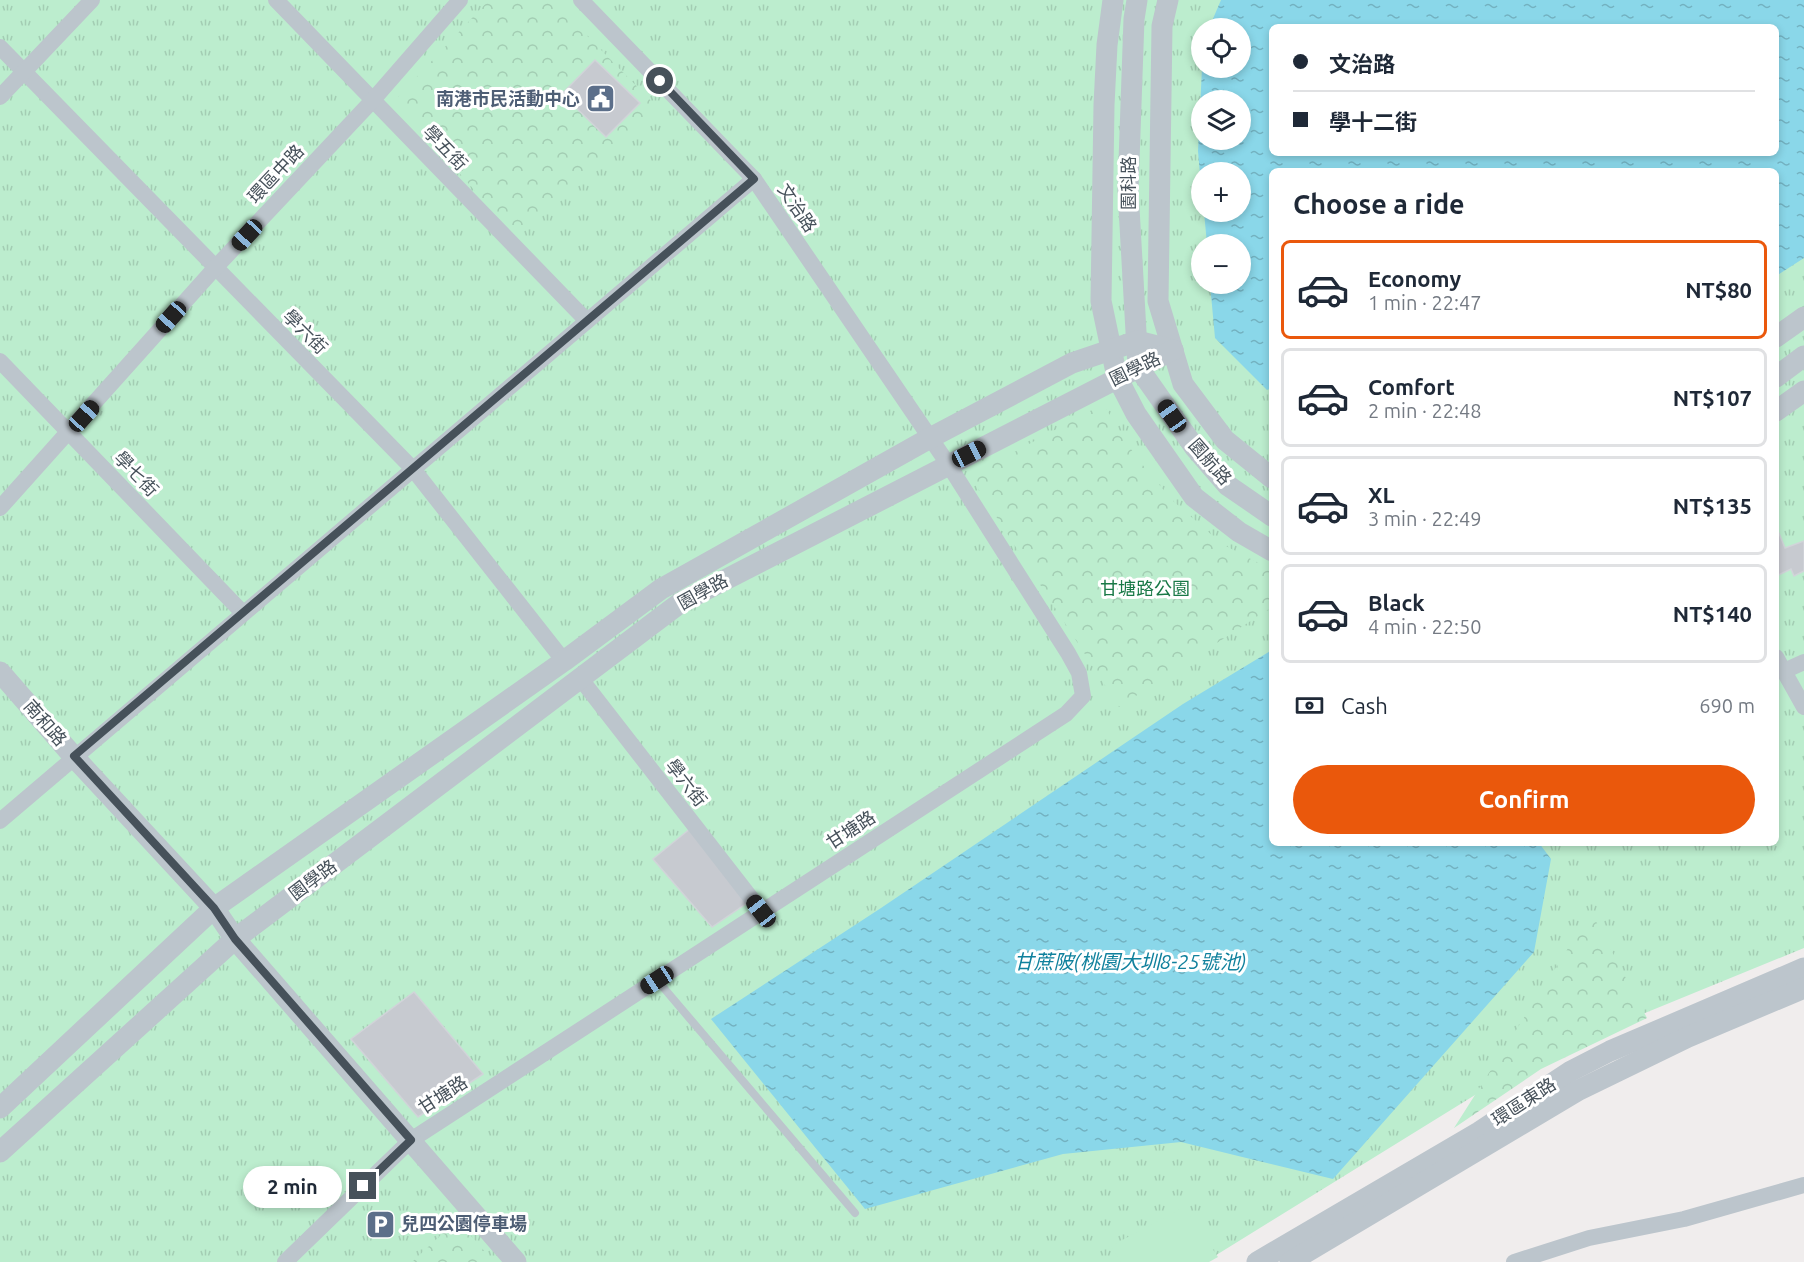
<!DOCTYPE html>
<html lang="en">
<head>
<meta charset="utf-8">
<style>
	body { margin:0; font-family:Ubuntu,"Noto Sans TC",sans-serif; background:#f6f6f7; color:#1f2937; height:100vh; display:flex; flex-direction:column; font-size:22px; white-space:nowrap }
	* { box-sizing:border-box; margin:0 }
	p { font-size:20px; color:#747a83 }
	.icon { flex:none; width:33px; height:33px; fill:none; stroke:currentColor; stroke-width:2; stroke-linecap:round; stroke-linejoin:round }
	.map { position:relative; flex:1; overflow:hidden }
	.details { position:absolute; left:1269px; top:168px; width:510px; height:678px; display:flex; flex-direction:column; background:#fff; border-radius:9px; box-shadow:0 3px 9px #0003 }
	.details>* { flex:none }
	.hud { position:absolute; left:1269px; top:24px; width:510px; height:132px; border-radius:9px; box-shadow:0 3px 9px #0003; display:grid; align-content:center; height:132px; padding:0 24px; background:#fff }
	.controls { position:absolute; left:1191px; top:18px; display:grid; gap:12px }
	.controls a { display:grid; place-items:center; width:60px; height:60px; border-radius:50%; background:#fff; box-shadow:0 3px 9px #0003; font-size:30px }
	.end { position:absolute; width:27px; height:27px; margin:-14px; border:8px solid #46515a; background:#fff; box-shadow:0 0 0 3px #fff }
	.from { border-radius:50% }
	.bubble { position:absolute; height:42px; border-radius:21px; background:#fff; box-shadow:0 3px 9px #0003; font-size:20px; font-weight:700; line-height:42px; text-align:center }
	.car { position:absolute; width:18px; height:36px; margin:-18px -9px; border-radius:8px; box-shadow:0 0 4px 2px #0007; background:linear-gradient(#222 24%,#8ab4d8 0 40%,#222 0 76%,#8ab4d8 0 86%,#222 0) }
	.hud b { display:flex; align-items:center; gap:21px; height:57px; font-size:22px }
	.hud b+b { border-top:2px solid #e0e1e3 }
	.hud i { width:15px; height:15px; background:#1f2937 }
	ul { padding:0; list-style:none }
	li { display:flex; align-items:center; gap:18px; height:99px; margin:0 12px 9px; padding:0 12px; border:3px solid #e0e1e3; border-radius:9px }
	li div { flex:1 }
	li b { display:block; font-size:22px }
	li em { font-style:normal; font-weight:700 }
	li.selected { border-color:#ea580c }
	li>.icon { width:54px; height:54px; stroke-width:1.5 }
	h2 { padding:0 24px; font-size:27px; line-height:72px }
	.pay { display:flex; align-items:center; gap:15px; height:66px; padding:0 24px; font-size:22px }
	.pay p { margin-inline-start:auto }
	.cta { display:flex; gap:12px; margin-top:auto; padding:12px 24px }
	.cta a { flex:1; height:69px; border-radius:36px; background:#ea580c; color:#fff; font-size:24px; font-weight:700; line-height:69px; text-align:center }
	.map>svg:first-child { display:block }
	.grass { fill:url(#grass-tufts); fill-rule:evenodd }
	.park { fill:url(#park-crowns) }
	.pitch { fill:#bcedce }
	.water { fill:url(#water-ripples); fill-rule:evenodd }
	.building { fill:#c7cad0; stroke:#d1d4d9; stroke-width:1.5 }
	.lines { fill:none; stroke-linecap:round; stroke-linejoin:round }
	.service { stroke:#bcc5cc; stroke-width:8 }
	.minor { stroke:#bcc5cc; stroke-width:16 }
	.tertiary { stroke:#bcc5cc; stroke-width:21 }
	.route { stroke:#46515a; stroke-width:8 }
	.labels { text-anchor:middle; stroke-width:6; stroke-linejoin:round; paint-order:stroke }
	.service-label { font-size:18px; font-weight:bold; fill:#4e5e75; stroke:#fff; text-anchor:end }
	.street-label { font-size:18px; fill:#46515a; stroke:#fff }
	.park-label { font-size:18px; fill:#197947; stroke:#fff }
	.water-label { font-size:20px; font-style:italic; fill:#10819d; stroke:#fff }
</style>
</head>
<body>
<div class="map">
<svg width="1804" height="1262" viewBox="0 0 1804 1262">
	<defs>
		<pattern id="grass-tufts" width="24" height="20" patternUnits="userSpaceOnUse" patternTransform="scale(1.5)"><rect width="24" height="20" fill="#bcedce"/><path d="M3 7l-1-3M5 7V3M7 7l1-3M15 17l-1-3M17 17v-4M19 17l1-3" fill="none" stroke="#a3cdb3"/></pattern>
		<pattern id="park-crowns" width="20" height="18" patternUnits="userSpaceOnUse" patternTransform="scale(1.5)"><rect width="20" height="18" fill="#bcedce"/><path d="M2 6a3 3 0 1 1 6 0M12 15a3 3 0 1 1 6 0" fill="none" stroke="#a3cdb3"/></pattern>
		<pattern id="water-ripples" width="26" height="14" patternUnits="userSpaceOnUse" patternTransform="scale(1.5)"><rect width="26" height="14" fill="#8ad7e9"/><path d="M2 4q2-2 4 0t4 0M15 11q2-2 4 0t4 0" fill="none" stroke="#73b1c0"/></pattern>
	</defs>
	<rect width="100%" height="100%" fill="#f0eded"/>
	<!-- grass -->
	<path class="grass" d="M0,0H1804V948L1535,1058L1205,1262H0ZM1272,27H1776V153H1272ZM1202,28H1240V68H1202ZM1202,100H1240V140H1202ZM1272,171H1776V843H1272ZM1202,172H1240V212H1202ZM1202,244H1240V284H1202Z"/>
	<!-- park -->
	<g class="park">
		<path d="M489,0H552L657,107L513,234L395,100Z"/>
		<path d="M1103,404L1136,457L1172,500L1222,544L1272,570V607L1119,707L970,476Z"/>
		<path d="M1591,912L1647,1018L1541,1069L1454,1128Z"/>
		<path d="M457,1220L494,1262H412Z"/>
	</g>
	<!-- pitch -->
	<path class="pitch" d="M1184,1207L1218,1257L1209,1262H1121L1111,1246Z"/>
	<!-- water -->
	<g class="water">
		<path d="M1221,0H1804V258L1776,276V171H1272V388L1267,390L1215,338L1210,284H1240V244H1207L1204,212H1240V172H1202L1201,186L1198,151L1202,68H1240V28H1209ZM1272,27H1776V153H1272ZM1202,100H1240V140H1202Z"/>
		<path d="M1272,650V843H1539L1551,859L1534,952L1333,1179L1181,1142L1063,1154L865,1209L711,1019L881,908L1183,704Z"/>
	</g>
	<!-- building -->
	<g class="building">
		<path d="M595,60L640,103L606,137L562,94Z"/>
		<path d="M1776,526L1785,548L1804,541V571L1794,576L1791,569L1776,576Z"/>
		<path d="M691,828L747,903L712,927L653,859Z"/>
		<path d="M414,992L483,1074L418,1117L351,1039Z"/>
	</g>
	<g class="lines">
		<!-- service -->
		<path class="service" d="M657,980L855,1213"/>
		<!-- minor -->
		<g class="minor">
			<path d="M276,0L587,321"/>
			<path d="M0,47L413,469L564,661"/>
			<path d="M0,97L92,0"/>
			<path d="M0,361L243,613"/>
			<path d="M0,508L215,268L372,101L460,0"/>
			<path d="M1776,657L1804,707"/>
			<path d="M1784,671L1804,662"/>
			<path d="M580,678L761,911"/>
			<path d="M0,821L754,179"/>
			<path d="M285,1262L411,1140L1066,714L1083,696L1079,673L1068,653L948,464L754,179L581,0"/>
			<path d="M1514,1262L1589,1238L1684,1219L1804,1185"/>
		</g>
		<!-- tertiary -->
		<g class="tertiary">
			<path d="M1113,0L1107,45L1104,105L1101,301L1117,377L1136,414L1194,497L1239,532L1272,551"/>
			<path d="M1137,0L1134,19L1128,190L1138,367L1195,448L1227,485L1272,516"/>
			<path d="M1168,0L1162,26L1158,301L1183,384L1225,440L1272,478"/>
			<path d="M1776,337L1804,317"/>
			<path d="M1776,377L1804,356"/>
			<path d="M1776,411L1804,391"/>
			<path d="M0,672L74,757L214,908L235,939L516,1262"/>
			<path d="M0,1108L214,908L564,661L661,589L930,438L1072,363L1137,341L1173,350"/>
			<path d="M0,1152L235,939L680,603L1173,350"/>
			<path d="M1257,1262L1479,1132L1571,1071L1610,1051L1804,968"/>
			<path d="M1290,1262L1579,1090L1688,1037L1804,988"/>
		</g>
	</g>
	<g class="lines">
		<!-- route -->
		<path class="route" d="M363,1186L411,1140L235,939L214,908L74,756L754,179L660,81"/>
	</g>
	<!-- icons -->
	<defs>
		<symbol id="civic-square" viewBox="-11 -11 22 22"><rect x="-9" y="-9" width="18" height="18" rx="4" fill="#5c6f8a" stroke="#fff"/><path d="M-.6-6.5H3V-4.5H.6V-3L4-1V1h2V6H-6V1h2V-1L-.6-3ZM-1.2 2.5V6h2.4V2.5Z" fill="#fff"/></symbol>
		<symbol id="parking-square" viewBox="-11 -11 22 22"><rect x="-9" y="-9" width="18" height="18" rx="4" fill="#5c6f8a" stroke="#fff"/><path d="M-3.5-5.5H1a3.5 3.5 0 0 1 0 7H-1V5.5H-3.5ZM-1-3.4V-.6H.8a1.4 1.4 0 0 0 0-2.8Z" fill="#fff"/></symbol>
	</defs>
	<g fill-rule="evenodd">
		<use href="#civic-square" x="584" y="82" width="33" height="33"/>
		<use href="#parking-square" x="364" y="1208" width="33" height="33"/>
	</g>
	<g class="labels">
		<!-- service labels -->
		<g class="service-label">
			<text x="580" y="105">南港市民活動中心</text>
			<text x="401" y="1230" text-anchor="start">兒四公園停車場</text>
		</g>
		<!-- street labels -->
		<g class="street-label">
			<text transform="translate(445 148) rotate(46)" y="6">學五街</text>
			<text transform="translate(276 174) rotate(-47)" y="6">環區中路</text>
			<text transform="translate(1129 183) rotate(-90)" y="6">園科路</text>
			<text transform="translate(797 208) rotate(56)" y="6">文治路</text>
			<text transform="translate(305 332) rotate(45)" y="6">學六街</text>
			<text transform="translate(1135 369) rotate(-26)" y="6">園學路</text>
			<text transform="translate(1210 462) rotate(49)" y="6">園航路</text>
			<text transform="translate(136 474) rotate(46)" y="6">學七街</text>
			<text transform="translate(703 592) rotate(-29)" y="6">園學路</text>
			<text transform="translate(45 723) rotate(49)" y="6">南和路</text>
			<text transform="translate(686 783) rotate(52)" y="6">學六街</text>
			<text transform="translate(851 830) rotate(-33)" y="6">甘塘路</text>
			<text transform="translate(313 880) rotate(-37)" y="6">園學路</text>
			<text transform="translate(443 1095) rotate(-33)" y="6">甘塘路</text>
			<text transform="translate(1524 1102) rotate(-33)" y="6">環區東路</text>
		</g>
		<!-- park labels -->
		<g class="park-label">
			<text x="1145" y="595">甘塘路公園</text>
		</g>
		<!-- water labels -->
		<g class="water-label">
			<text x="1130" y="969">甘蔗陂(桃園大圳8-25號池)</text>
		</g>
	</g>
</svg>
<div class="controls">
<a><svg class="icon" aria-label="locate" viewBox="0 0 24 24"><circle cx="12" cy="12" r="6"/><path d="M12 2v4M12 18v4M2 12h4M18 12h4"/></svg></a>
<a><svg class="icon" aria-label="layers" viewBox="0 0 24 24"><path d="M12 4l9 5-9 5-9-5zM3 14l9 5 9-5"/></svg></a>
<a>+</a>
<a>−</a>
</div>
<i class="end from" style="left:660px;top:81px"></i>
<i class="end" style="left:363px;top:1186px"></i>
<div class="bubble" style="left:243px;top:1166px;width:99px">2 min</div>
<i class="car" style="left:247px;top:235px;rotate:223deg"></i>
<i class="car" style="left:171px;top:317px;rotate:222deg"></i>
<i class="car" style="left:84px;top:416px;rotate:42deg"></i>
<i class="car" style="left:1172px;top:416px;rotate:325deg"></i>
<i class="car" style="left:969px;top:454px;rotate:63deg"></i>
<i class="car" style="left:761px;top:911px;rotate:322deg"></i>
<i class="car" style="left:657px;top:980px;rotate:237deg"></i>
<div class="hud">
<b><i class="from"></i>文治路</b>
<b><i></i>學十二街</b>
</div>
<section class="details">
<h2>Choose a ride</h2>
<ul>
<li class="selected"><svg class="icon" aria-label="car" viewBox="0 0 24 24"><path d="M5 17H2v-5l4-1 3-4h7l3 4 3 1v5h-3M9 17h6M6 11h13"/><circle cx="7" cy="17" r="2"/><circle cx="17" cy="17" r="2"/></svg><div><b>Economy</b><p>1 min · 22:47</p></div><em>NT$80</em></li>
<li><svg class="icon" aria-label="car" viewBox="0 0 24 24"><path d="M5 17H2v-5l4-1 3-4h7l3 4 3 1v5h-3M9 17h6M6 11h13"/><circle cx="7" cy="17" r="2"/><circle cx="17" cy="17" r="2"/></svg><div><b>Comfort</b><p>2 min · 22:48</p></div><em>NT$107</em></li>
<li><svg class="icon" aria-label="car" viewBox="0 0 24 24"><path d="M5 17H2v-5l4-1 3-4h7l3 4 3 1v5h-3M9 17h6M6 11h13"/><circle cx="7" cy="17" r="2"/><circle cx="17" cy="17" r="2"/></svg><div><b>XL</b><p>3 min · 22:49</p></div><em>NT$135</em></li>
<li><svg class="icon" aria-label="car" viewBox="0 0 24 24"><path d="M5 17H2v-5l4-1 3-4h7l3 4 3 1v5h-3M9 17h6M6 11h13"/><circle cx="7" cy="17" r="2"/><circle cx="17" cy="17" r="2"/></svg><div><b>Black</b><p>4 min · 22:50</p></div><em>NT$140</em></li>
</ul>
<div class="pay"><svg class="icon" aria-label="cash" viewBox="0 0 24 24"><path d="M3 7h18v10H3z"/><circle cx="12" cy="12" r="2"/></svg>Cash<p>690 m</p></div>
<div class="cta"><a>Confirm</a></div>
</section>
</div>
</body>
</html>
